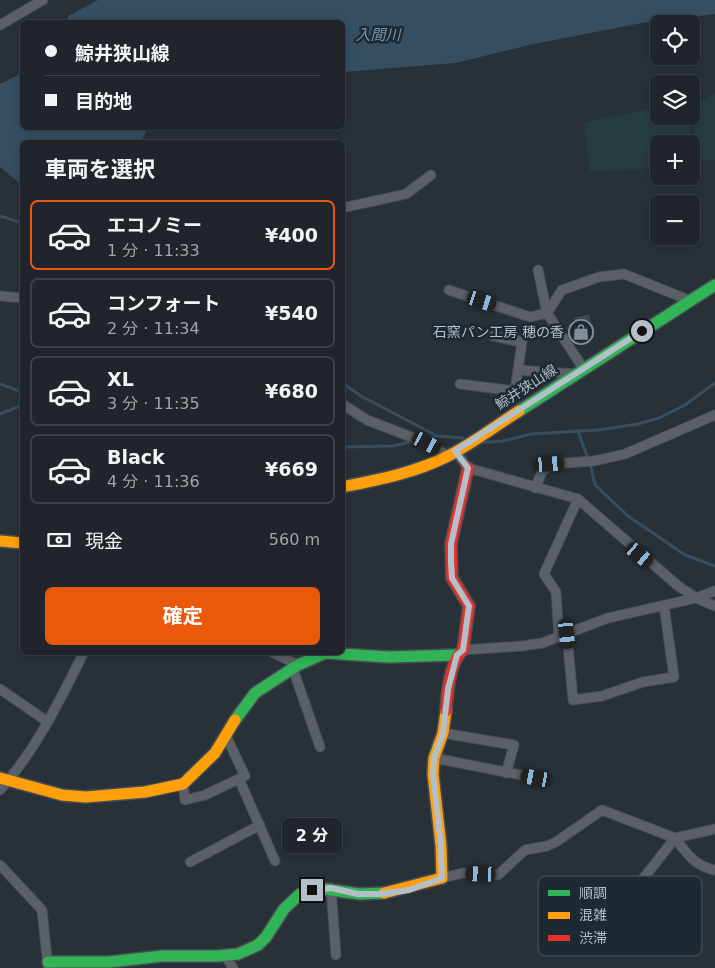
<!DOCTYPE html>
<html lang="ja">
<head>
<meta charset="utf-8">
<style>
	body { margin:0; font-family:"DejaVu Sans","Noto Sans JP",sans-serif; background:#272d32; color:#f1f3f6; height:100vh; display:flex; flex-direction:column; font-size:19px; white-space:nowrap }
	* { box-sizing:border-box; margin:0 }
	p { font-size:16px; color:#a1a5a8 }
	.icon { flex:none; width:28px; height:28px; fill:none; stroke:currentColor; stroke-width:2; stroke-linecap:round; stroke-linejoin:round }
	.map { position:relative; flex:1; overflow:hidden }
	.drawer { position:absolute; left:20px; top:140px; width:325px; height:515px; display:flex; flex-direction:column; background:#1f252a; border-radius:8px; box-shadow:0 2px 8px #0003,0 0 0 1px #3c4247 }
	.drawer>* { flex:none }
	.top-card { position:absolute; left:20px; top:20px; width:325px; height:110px; border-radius:8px; box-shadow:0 2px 8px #0003,0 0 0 1px #3c4247; display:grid; align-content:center; height:110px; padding:0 25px; background:#1f252a }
	.controls { position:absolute; left:650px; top:15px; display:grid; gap:10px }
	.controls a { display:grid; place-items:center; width:50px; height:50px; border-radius:8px; background:#1f252a; box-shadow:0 2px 8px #0003,0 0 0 1px #3c4247; font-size:25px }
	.end { position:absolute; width:22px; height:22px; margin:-11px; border:6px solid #b3bfc9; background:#111; box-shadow:0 0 0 2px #111 }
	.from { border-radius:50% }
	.bubble { position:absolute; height:35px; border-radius:8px; background:#1f252a; box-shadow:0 2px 8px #0003,0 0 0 1px #3c4247; font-size:16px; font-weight:700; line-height:35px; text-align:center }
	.car { position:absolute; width:15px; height:30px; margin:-15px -8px; border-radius:6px; box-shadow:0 0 4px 1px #0007; background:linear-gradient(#222 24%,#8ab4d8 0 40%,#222 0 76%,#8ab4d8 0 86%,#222 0) }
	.top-card b { display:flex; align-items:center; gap:18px; height:48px; font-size:19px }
	.top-card b+b { border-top:1px solid #3c4247 }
	.top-card i { width:12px; height:12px; background:#f1f3f6 }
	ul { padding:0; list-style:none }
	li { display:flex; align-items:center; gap:15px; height:70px; margin:0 10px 8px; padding:0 15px; border:2px solid #3c4247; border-radius:8px }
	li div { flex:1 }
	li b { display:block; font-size:19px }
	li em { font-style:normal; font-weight:700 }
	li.on { border-color:#ea580c }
	li>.icon { width:45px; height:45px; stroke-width:1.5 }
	h2 { padding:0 25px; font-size:22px; line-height:60px }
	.pay { display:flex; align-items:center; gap:12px; height:55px; padding:0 25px; font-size:19px }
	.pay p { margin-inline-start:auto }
	.button { display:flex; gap:10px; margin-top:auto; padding:10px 25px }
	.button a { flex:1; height:58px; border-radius:8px; background:#ea580c; color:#fff; font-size:20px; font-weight:700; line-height:58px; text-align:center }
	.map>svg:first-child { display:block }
	.green { fill:#263d3e }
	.water { fill:#364e61 }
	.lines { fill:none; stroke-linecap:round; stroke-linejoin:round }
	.stream { stroke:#364e61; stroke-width:3 }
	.building { fill:#41484e }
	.street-casing { stroke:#484d53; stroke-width:11 }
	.fast-casing { stroke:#484d53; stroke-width:14 }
	.slow-casing { stroke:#484d53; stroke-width:14 }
	.jam-casing { stroke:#484d53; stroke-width:14 }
	.street { stroke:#5a6066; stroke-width:9 }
	.fast { stroke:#30b455; stroke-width:11 }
	.slow { stroke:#ff9f0a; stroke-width:11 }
	.jam { stroke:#e5322d; stroke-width:11 }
	.route { stroke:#b3bfc9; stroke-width:6 }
	.labels { text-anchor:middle; stroke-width:5; stroke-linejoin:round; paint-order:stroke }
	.poi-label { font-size:14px; fill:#b3bfc9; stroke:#1d2933; text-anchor:end }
	.street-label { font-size:14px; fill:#b3bfc9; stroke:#1d2933 }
	.water-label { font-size:15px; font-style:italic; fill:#7394ad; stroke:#1d2933 }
	.key { fill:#1d2933; stroke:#4a5660; stroke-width:1 }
	.key-label { font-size:14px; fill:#b3bfc9 }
</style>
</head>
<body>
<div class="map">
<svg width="715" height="968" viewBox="0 0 715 968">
	<rect width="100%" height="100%" fill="#293138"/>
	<!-- green -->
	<g class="green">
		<path d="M715,94V160L696,162L693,104Z"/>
		<path d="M659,108V116H689L690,144H659V168L590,171L584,124L588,121Z"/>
	</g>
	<!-- water -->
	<g class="water">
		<path d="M98,0H715V14L652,21L534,44L455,63L343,72L342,22H69L68,16Z"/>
		<path d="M22,73V128H148L141,142H22V185L0,167V84Z"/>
	</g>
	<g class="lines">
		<!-- stream -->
		<g class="stream">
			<path d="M0,216L22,223"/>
			<path d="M342,383L361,396L437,436"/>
			<path d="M0,384L22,392"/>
			<path d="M0,414L22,405"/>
			<path d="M578,431L588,459"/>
			<path d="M424,439L437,436L463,438"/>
			<path d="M476,443L503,441L531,434L598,430L638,424L659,418L685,405L715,383"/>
			<path d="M342,447L393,446L414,441"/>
			<path d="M590,463L595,485L628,516L685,555L715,566"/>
		</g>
	</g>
	<!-- building -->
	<path class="building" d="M589,314L594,338L574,343L569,325L575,324L574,318Z"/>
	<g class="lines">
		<defs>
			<g id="street">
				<path d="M0,25L43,0"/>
				<path d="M342,208L406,194L431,175"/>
				<path d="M538,270L547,313L583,368"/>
				<path d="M449,290L530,317L547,313L562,290L599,277L624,274L691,301"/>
				<path d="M0,296L22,298"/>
				<path d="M493,336L522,342L518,370L575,374"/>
				<path d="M460,384L515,391L518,370"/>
				<path d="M342,404L367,420L427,443L448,456"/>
				<path d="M455,451L468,468L578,499L677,585L696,598L715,606"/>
				<path d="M535,488L542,472L550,464L594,461L625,454L715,415"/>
				<path d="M567,634L573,700L602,696L643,682L674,677L664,606"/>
				<path d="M559,637L556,592L544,574L578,499"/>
				<path d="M463,650L522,646L542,643L608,618L696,598L715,591"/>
				<path d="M272,652L298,665"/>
				<path d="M293,669L320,747"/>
				<path d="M0,689L48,722"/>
				<path d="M443,733L514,745L506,773"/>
				<path d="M434,758L536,778"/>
				<path d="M239,779L275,861"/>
				<path d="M183,784L185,800L205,795L245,776L225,734"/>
				<path d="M0,790C36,750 60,700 84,652"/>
				<path d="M190,862L260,825"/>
				<path d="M0,865L42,910L48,967"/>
				<path d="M442,878L463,873L498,875L525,850L547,846L556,842L602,810L675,838L715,829"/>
				<path d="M331,888L336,955"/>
				<path d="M589,920L603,930L675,838C687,854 695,866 715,870"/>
				<path d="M226,957L233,968"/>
			</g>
			<g id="fast">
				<path d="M519,411L715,285"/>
				<path d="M235,720L255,693L298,665L325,653L389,657L457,655"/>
				<path d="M48,962H109L162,956H217L238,954L258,945L266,937L284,909L300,894L324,889L360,894L384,893"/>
			</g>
			<g id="slow">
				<path d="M342,487C377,480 414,473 446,457C472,444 495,426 519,411"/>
				<path d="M0,541L22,543"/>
				<path d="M0,778L62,795L86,797L145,792L183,784L215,753L235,720"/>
				<path d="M384,893L442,878L441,846L433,774L434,758L443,733L446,711"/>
			</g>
			<path id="jam" d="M446,711C447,694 450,661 463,650L469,606L452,578L451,544L468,468"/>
		</defs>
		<!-- street casing -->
		<use href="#street" class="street-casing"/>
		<!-- fast casing -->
		<use href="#fast" class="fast-casing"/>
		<!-- slow casing -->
		<use href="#slow" class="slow-casing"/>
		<!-- jam casing -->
		<use href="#jam" class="jam-casing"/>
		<!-- street -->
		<use href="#street" class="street"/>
		<!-- fast -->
		<use href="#fast" class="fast"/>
		<!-- slow -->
		<use href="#slow" class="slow"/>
		<!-- jam -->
		<use href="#jam" class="jam"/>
	</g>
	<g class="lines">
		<!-- route -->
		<path class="route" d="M312,890L331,888L358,894H380L409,890L442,878L441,846L433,774L434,758L443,733L448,689L457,655L463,650L469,606L452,578L451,562V544L468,468L455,451L642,331"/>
	</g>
	<!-- icons -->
	<defs>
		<symbol id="shop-ring" viewBox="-11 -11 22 22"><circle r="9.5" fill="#1d2933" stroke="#838d96" stroke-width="1.5"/><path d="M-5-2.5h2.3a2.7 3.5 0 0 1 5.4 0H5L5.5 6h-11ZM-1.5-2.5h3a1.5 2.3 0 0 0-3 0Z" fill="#838d96"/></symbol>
	</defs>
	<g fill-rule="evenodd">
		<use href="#shop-ring" x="567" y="318" width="28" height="28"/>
	</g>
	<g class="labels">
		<!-- poi labels -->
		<g class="poi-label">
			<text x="564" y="337">石窯パン工房 穂の香</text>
		</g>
		<!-- street labels -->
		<g class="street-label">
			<text transform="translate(526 387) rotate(-33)" y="5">鯨井狭山線</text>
		</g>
		<!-- water labels -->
		<g class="water-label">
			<text x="378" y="40">入間川</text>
		</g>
	</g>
	<!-- legend -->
	<rect x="538" y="876" width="164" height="80" rx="8" class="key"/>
	<rect x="548" y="890" width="22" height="6" fill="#30b455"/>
	<rect x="548" y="912" width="22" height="7" fill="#ff9f0a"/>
	<rect x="548" y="935" width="22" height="6" fill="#e5322d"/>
	<g class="key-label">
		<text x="579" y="898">順調</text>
		<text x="579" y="920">混雑</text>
		<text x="579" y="943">渋滞</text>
	</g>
</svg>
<div class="controls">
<a><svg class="icon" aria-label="locate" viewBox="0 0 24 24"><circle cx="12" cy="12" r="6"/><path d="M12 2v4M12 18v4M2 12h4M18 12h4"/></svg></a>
<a><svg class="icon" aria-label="layers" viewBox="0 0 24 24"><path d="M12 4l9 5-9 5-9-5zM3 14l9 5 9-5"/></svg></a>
<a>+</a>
<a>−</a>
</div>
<i class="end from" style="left:642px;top:331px"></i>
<i class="end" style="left:312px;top:890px"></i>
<div class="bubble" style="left:282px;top:818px;width:60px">2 分</div>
<i class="car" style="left:482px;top:301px;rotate:108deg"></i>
<i class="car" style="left:427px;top:443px;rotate:117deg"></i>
<i class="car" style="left:550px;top:464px;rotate:86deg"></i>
<i class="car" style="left:640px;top:555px;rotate:130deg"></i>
<i class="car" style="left:567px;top:634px;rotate:174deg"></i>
<i class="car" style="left:536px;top:778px;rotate:280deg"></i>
<i class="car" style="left:481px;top:874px;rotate:272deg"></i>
<div class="top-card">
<b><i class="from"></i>鯨井狭山線</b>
<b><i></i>目的地</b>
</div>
<section class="drawer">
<h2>車両を選択</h2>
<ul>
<li class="on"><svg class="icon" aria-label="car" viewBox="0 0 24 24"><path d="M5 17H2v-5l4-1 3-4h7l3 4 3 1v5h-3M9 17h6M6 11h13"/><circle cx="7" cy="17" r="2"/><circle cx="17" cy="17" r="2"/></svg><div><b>エコノミー</b><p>1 分 · 11:33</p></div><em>¥400</em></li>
<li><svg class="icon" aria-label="car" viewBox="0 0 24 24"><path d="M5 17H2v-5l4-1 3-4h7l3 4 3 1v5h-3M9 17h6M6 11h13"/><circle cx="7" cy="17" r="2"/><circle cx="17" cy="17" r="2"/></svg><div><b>コンフォート</b><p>2 分 · 11:34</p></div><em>¥540</em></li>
<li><svg class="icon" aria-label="car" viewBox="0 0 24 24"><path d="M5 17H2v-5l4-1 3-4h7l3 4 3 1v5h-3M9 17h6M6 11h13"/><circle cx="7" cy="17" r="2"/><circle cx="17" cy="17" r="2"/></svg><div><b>XL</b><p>3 分 · 11:35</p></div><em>¥680</em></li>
<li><svg class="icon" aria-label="car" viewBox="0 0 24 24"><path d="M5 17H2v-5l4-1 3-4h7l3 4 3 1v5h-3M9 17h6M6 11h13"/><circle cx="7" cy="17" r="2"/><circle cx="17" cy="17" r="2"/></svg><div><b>Black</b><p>4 分 · 11:36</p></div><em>¥669</em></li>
</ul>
<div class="pay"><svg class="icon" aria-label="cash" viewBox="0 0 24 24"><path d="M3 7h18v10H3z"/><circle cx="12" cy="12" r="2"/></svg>現金<p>560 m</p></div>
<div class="button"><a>確定</a></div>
</section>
</div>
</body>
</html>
